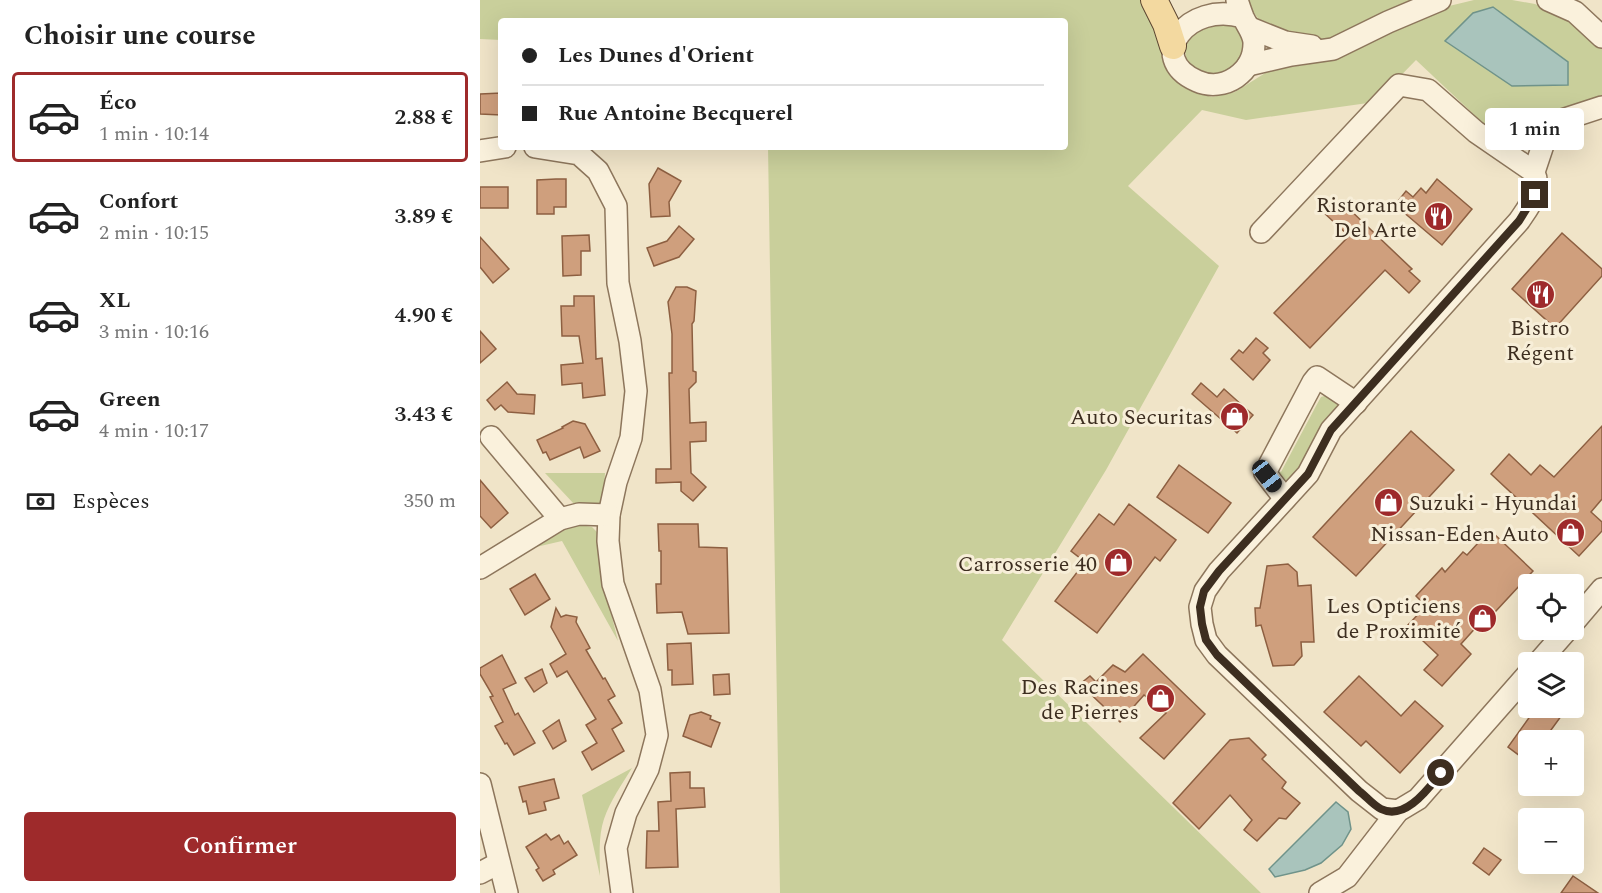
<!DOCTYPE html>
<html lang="fr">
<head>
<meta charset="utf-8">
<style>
	body { margin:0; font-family:Spectral,serif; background:#f2f2f2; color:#222; height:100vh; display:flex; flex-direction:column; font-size:22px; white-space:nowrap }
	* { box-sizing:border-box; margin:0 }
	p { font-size:20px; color:#767676 }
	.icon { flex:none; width:33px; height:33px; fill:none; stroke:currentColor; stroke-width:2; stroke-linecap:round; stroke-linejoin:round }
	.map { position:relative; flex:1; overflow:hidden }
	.details { display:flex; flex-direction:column; background:#fff; width:480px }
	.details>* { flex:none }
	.banner { position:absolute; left:18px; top:18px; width:570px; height:132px; border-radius:6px; box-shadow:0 6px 24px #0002; display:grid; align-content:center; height:132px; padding:0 24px; background:#fff }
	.fabs { position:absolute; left:1038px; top:574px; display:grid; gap:12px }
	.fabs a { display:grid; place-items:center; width:66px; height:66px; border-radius:6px; background:#fff; box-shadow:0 6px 24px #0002; font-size:30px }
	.end { position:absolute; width:27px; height:27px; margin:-14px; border:8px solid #3d2e20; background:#fff; box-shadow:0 0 0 3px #fff }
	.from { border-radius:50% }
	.bubble { position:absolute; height:42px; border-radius:6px; background:#fff; box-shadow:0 6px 24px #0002; font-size:20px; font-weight:600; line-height:42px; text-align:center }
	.car { position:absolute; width:18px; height:36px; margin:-18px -9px; border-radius:8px; box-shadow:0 0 4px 2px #0007; background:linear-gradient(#222 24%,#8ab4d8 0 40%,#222 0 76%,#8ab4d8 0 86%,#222 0) }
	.banner b { display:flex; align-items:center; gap:21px; height:57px; font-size:22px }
	.banner b+b { border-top:2px solid #e0e0e0 }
	.banner i { width:15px; height:15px; background:#222 }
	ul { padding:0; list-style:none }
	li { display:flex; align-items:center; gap:18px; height:90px; margin:0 12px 9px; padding:0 12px; border:3px solid transparent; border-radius:6px }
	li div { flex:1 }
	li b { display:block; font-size:22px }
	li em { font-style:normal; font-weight:600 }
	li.on { border-color:#9e2a2b }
	li>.icon { width:54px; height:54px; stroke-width:1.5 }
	h2 { padding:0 24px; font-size:27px; line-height:72px }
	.pay { display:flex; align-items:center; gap:15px; height:66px; padding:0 24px; font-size:22px }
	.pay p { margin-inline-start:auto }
	.action { display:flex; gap:12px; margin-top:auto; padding:12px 24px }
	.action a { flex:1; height:69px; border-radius:6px; background:#9e2a2b; color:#fff; font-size:24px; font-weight:600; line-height:69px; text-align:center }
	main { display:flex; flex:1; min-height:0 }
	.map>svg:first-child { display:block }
	.green { fill:#c9cf9b }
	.water { fill:#a9c4bc; stroke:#6f938a; stroke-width:1.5 }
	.building { fill:#cf9f7d; stroke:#8d5f41; stroke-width:1.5 }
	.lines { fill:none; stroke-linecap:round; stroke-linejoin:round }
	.minor-casing { stroke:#8d765c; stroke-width:24 }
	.major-casing { stroke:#5b4430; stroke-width:28 }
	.minor { stroke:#faf1dc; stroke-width:21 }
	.major { stroke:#f3d9a0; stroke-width:26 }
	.route { stroke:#3d2e20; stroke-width:8 }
	.labels { text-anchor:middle; stroke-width:6; stroke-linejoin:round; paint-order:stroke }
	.poi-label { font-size:22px; fill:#3d2e20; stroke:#f7eed8; text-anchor:end }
</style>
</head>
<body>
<main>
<section class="details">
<h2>Choisir une course</h2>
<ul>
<li class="on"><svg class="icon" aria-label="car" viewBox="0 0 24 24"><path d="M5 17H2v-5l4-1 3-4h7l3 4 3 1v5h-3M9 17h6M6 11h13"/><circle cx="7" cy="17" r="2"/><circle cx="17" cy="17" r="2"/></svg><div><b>Éco</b><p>1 min · 10:14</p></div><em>2.88 €</em></li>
<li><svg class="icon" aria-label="car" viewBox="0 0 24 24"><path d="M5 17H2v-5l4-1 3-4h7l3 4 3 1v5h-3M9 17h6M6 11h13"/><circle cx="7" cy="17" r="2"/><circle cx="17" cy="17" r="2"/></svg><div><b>Confort</b><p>2 min · 10:15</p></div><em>3.89 €</em></li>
<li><svg class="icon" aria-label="car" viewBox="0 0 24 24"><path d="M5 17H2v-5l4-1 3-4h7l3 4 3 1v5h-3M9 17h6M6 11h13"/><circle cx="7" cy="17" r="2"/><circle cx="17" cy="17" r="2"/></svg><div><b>XL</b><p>3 min · 10:16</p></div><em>4.90 €</em></li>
<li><svg class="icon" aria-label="car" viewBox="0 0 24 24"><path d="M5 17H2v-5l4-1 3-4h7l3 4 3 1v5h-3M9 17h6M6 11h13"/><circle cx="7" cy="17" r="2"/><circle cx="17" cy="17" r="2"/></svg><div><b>Green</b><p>4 min · 10:17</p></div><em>3.43 €</em></li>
</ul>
<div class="pay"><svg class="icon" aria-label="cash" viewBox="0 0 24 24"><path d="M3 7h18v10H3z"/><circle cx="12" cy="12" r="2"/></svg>Espèces<p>350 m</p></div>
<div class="action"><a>Confirmer</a></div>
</section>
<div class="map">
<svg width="1122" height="893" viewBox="0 0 1122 893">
	<rect width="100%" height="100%" fill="#f0e4c8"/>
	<!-- green -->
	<g class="green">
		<path d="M0,0H667L696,78L711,91L732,97L755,92L790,70L825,65L850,59L965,7L994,0H1032L1055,4L1094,22L1122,47V103L1004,124L936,60L895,102L766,120L722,110L648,186L739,266L626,470L522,640L781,893H300L288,147H585V21H21V40L0,39Z"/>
		<path d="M764,0H941L857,38L836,42L783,25Z"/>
		<path d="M751,19L765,37L762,59L746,74C707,74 699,63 710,26Z"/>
		<path d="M848,395L860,403L859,410L821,467L808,481L802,480L794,469L801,472L836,406L841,397Z"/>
		<path d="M65,473H125L123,503L109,506L95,505Z"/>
		<path d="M95,524L112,527L117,532L120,541L121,573L138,641L82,541L56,547Z"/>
		<path d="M152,768C142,784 130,801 124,819C118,837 120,857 120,876L102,795Z"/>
	</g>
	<!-- water -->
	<g class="water">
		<path d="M1013,7L1088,62V85L1032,86L965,41L993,13Z"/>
		<path d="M856,802L868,812L871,829L862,845L841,863L825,870L795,877L789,869Z"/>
	</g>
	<!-- building -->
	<g class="building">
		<path d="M21,93V115L0,114V94Z"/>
		<path d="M178,168L201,181L189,202L190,216L171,217L169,184Z"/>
		<path d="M76,179H86V207H74V214H57V180Z"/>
		<path d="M957,179L992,209L962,245L915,205L926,191L933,197L941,188L946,193Z"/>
		<rect x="0" y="187" width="28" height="21"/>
		<path d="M854,199L864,210L867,207L932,269L929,271L940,281L929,293L905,270L830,348L794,313L869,236L842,211Z"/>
		<path d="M199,226L214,239L199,257L174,266L167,248L187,241Z"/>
		<path d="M1082,233L1122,269V276L1075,328L1032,289Z"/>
		<path d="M109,235L110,251H101V275L83,276L82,236Z"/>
		<path d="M0,237L29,269L13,283L0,267Z"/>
		<path d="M196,287H207L216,291L214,321L212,324L213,371L216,372V382L209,389L210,423L226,422V441L210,442L211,473L226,487L213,501L201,491V482L176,483V469H191L189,373H192V334L188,302Z"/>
		<path d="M94,296H114L116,359L122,358L125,395L103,398L102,383L82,385L81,365L103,363L99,336H82L81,306H94Z"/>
		<path d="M0,331L16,349L0,363Z"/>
		<path d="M776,338L788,348L783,353L790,360L773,380L751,359L759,350L763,353Z"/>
		<path d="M27,382L37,394L55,395L54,414L28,412L21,405L15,410L7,400Z"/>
		<path d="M721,383L737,397L744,389L773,415L757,433L712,394Z"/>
		<path d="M93,421L105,424L120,451L104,458L100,447L70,460L66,452L63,453L57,440L83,428L82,427Z"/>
		<path d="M1122,426V499L1111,512L1122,522V531L1099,556L1011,474L1029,454L1051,475L1060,465L1074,477Z"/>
		<path d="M931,431L974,470L876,576L833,537Z"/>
		<path d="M699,465L751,503L728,533L677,497Z"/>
		<path d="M0,480L28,513L11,528L0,516Z"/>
		<path d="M649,504L696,540L680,561L675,557L617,633L575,601L605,562L591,551L619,514L634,525Z"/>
		<path d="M178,524H218L219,547L247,548L249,633L208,634L202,612L177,613L176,584H181V551H179Z"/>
		<path d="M1010,530L1053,571L1002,626L999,624L981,644L991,654L962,686L944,670L958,655L927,626L946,606L936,596L962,568L965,572L983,552L987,555Z"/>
		<path d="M808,564L817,572L818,586L831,585L834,642H821L822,656L814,665L793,666L781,625L776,626L775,608H780L787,566Z"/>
		<path d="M55,574L70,599L45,615L30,589Z"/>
		<path d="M76,608L81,617L86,615L97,617L96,622L110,648L106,650L123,679L125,678L135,696L128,700L142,723L132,729L144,751L112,770L102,752L117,743L106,725L116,719L87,671L77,677L70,664L86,654L71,627Z"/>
		<path d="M211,643L213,684L192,685V670H188L187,644Z"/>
		<path d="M663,654L725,714L684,759L660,738L686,713L664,695L640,722L600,684L610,676L616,682L633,665L645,672Z"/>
		<path d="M22,655L36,683L23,689L35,715L38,713L55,743L34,755L27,743L25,744L15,726L23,722L10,697L13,696L0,674V668Z"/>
		<path d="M62,669L67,683L54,692L45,678Z"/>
		<path d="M249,674L250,694L234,695L233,675Z"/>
		<path d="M879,676L921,716L935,701L963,726L920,773L886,741L881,746L844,712Z"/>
		<path d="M1056,708H1087L1063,741H1048V762L1028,747Z"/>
		<path d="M221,712L231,716L230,719L240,723L231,747L203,736L210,715Z"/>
		<path d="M79,720L86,741L73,749L63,731Z"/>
		<path d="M769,738L786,755L782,759L806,782L802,788L820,803L806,819L799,818L777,841L764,830L772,820L750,795L719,829L693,803L750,740Z"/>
		<path d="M210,772V788H224L225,807L196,809L198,867L166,868L167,831H179L178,802L191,801L190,773Z"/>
		<path d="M74,779L79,798L64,802L66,810L49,814L46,801L43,802L39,787Z"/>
		<path d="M66,834L71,840L79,835L84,844L88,841L97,855L73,870L75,874L63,881L56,870L59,868L46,847Z"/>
		<path d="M1004,848L1021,860L1009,875L993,863Z"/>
		<path d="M1093,876L1118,893H1081Z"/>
	</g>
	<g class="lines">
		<defs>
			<g id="minor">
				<path d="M757,0C759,6 761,12 763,17C767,26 773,32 774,42C775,72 744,93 717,81C664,58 708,0 763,17"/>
				<path d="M1068,0L1095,12L1122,37"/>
				<path d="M770,28L805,42L832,46"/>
				<path d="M768,65L811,55L853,49L908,22L960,0"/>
				<path d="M55,147L99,154L118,171L136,206L138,283L150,341L156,391L151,438L136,482L129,515L128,541L133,584L170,690L177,735L168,769L146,813L136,848L142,893"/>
				<path d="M0,151L25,147"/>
				<path d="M781,232L919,85L948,90L996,132L1054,172"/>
				<path d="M11,437L80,519"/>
				<path d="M805,499L785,473L833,382L837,377L876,403"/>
				<path d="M0,568L80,519L99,514L129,515"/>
				<path d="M1094,622L1122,589"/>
				<path d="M1058,663L1087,630"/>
				<path d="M0,784L27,893"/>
				<path d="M918,811L902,809L879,791L737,655L726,640L722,624L720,607L725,591L739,571L828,474L851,430L1039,221C1049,206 1062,191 1054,172L1068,130L1079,121L1122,107"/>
				<path d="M0,873L19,863"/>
				<path d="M840,893L867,877L918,811L938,799L1048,674"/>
			</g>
			<path id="major" d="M674,0L686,24L693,46"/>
		</defs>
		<!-- minor casing -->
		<use href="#minor" class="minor-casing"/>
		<!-- major casing -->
		<use href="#major" class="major-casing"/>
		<!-- minor -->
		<use href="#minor" class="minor"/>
		<!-- major -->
		<use href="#major" class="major"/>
	</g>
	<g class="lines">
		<!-- route -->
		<path class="route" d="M961,773C948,789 925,821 901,809C893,805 886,796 879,791L737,655L726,640L722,624L720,607L724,591L739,571L828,474L851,430L1039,221L1055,195"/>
	</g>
	<!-- icons -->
	<defs>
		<symbol id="restaurant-disc" viewBox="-11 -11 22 22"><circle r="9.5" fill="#9e2a2b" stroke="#f7eed8"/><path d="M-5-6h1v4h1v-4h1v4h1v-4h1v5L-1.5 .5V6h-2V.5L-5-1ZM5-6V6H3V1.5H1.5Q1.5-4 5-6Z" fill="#fff"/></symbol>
		<symbol id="shop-disc" viewBox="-11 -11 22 22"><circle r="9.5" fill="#9e2a2b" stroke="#f7eed8"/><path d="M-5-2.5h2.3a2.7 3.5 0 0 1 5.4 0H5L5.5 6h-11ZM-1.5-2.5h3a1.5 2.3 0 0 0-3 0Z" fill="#fff"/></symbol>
	</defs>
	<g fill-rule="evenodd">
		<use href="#restaurant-disc" x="942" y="200" width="33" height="33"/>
		<use href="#restaurant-disc" x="1044" y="278" width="33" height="33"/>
		<use href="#shop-disc" x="738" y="400" width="33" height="33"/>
		<use href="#shop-disc" x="892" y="486" width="33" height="33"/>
		<use href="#shop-disc" x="1074" y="516" width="33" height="33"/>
		<use href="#shop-disc" x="622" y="546" width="33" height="33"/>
		<use href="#shop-disc" x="986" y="602" width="33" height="33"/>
		<use href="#shop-disc" x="664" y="682" width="33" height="33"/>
	</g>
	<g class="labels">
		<!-- poi labels -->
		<g class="poi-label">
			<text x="937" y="212">Ristorante<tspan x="937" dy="25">Del Arte</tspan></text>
			<text x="1060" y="335" text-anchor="middle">Bistro<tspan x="1060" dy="25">Régent</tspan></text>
			<text x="733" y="424">Auto Securitas</text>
			<text x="929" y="510" text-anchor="start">Suzuki - Hyundai</text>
			<text x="1069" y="541">Nissan-Eden Auto</text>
			<text x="617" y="571">Carrosserie 40</text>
			<text x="981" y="613">Les Opticiens<tspan x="981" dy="25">de Proximité</tspan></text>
			<text x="659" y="694">Des Racines<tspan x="659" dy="25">de Pierres</tspan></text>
		</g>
	</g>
</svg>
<div class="fabs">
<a><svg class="icon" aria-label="locate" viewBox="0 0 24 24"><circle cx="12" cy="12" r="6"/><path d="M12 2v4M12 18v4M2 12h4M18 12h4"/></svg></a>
<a><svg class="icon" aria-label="layers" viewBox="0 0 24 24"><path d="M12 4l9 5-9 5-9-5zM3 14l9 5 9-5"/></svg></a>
<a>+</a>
<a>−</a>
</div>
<i class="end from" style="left:961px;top:773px"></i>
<i class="end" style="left:1055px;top:195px"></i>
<div class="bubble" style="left:1005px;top:108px;width:99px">1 min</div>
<i class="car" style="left:787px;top:476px;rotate:142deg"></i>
<div class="banner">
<b><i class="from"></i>Les Dunes d'Orient</b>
<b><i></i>Rue Antoine Becquerel</b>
</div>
</div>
</main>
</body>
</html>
